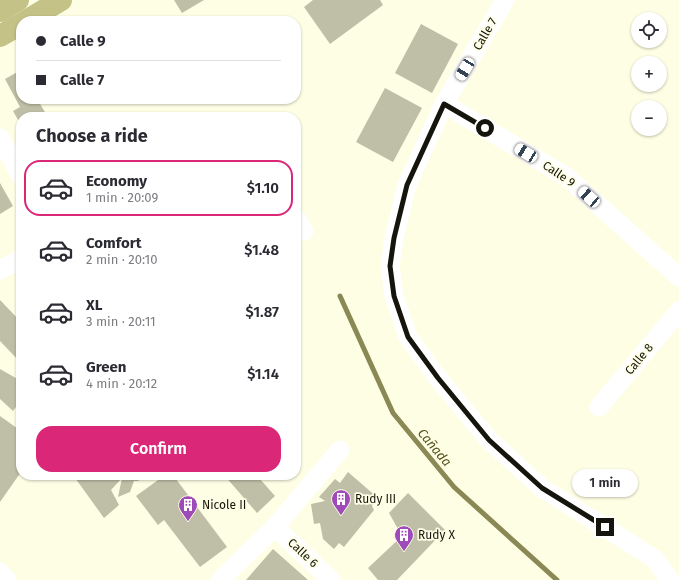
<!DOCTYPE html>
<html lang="en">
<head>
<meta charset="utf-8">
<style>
	body { margin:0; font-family:"Fira Sans",sans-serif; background:#f7f7f7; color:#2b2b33; height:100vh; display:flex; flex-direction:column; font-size:15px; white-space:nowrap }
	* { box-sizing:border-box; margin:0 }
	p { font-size:13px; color:#7c7c81 }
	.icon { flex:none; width:22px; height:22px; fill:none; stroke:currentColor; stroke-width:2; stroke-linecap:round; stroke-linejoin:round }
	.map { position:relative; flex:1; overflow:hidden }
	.panel { position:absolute; left:16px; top:112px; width:285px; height:368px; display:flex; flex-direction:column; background:#fff; border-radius:16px; box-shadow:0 1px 3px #0004 }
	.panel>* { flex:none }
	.top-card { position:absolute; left:16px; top:16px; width:285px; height:88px; border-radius:16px; box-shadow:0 1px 3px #0004; display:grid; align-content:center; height:88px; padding:0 20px; background:#fff }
	.fabs { position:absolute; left:631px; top:12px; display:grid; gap:8px }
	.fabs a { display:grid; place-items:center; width:36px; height:36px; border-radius:50%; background:#fff; box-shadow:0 1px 3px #0004; font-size:20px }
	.end { position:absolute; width:18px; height:18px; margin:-9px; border:5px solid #16150d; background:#fff; box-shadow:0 0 0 2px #fff }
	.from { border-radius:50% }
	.bubble { position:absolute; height:28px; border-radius:14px; background:#fff; box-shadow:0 1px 3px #0004; font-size:13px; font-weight:600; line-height:28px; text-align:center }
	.car { position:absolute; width:12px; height:24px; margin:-12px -6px; border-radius:5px; box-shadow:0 0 3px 1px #0007; background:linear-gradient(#fff 24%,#345 0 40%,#fff 0 76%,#345 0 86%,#fff 0) }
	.top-card b { display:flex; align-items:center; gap:14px; height:38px; font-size:15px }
	.top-card b+b { border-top:1px solid #e1e1e2 }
	.top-card i { width:10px; height:10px; background:#2b2b33 }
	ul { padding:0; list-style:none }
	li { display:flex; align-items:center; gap:12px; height:56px; margin:0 8px 6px; padding:0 12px; border:2px solid transparent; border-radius:16px }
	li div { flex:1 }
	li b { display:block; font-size:15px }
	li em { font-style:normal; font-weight:600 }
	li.active { border-color:#db2777 }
	li>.icon { width:36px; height:36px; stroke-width:1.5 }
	h2 { padding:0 20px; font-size:18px; line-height:48px }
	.cta { display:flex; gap:8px; margin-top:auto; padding:8px 20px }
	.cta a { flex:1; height:46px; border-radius:16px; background:#db2777; color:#fff; font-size:16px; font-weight:600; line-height:46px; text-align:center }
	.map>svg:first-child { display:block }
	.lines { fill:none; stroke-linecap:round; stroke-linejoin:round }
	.stream { stroke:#8a8854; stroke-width:5 }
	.building { fill:#bfbfa7 }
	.minor { stroke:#fff; stroke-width:19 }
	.primary { stroke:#c4c286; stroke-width:22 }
	.route { stroke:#16150d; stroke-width:5 }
	.labels { text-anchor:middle; stroke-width:3.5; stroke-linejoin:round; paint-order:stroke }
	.street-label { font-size:12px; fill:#16150d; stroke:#fefee5 }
	.poi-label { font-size:12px; fill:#16150d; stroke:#fefee5; text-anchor:start }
	.water-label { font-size:13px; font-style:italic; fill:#56541f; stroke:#fefee5 }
</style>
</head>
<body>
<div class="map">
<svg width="679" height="580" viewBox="0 0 679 580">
	<rect width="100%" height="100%" fill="#fefee5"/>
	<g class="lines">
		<!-- stream -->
		<path class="stream" d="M340,296L393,413L454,487L557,580"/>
	</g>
	<!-- building -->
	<g class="building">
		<path d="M174,0H204L182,13Z"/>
		<path d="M313,0H380L383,5L330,44L304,7Z"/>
		<path d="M421,24L458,44L432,93L395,73Z"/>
		<path d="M21,70V99H37L48,117H21V125L13,111L20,107L5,79Z"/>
		<path d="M385,88L422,108L393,162L356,142Z"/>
		<path d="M0,183L13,206L0,214Z"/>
		<path d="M0,300L21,322V363L0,341Z"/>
		<path d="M0,369L21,381V415L18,413L20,410L16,407L13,411L0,399Z"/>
		<path d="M0,416L21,431V472L0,502Z"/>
		<path d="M348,472L378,498L372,506L374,510L344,547L339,543L334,549L323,539L320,523L314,524L311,504L325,501L319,497L335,479L340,483Z"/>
		<path d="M73,475H144L138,481H134L130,492L118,497L122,478L111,490L119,505L104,518Z"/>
		<path d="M165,475H173L227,547L200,567L164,520L158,525L136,496Z"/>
		<path d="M224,475H264L260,479L275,496L257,513Z"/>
		<path d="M408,493L445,530L397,580H378L368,568L402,536L389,513Z"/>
		<path d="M273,549L308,580H246Z"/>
	</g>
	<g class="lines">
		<!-- minor -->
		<g class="minor">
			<path d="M505,0L444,104L407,185L394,238L390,266L394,296L408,337L438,378L489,440L542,488L655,559L670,580"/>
			<path d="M444,104L567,177L679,277"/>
			<path d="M0,138L21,176"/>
			<path d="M296,218L304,231"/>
			<path d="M0,270L21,259"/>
			<path d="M599,407L679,311"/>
			<path d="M275,527L331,580"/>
			<path d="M0,572L7,580"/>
			<path d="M220,580L275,527L340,450"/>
		</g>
		<!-- primary -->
		<g class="primary">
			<path d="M0,11L18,0"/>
			<path d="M26,21L61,0"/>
			<path d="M0,36L21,24"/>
		</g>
	</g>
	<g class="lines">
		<!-- route -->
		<path class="route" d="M485,128L444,104L407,185L394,238L390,266L394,296L408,337L438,378L489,440L542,488L605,527"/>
	</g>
	<!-- icons -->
	<defs>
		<symbol id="building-pin" viewBox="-11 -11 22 30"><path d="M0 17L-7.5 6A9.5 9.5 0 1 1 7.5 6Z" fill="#9e4bb9" stroke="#fefee5"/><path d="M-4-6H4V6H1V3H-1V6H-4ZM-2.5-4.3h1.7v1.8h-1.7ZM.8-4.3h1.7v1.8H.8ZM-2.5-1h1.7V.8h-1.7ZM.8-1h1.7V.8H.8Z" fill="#fff"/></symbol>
	</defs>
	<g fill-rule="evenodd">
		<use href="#building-pin" x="330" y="488" width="22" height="30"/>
		<use href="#building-pin" x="177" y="494" width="22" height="30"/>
		<use href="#building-pin" x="393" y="524" width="22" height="30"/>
	</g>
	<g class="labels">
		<!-- street labels -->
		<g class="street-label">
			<text transform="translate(485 34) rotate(-60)" y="4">Calle 7</text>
			<text transform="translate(559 174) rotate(34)" y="4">Calle 9</text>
			<text transform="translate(639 359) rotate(-50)" y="4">Calle 8</text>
			<text transform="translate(303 553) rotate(43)" y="4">Calle 6</text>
		</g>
		<!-- poi labels -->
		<g class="poi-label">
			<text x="355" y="503">Rudy III</text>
			<text x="202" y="509">Nicole II</text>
			<text x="418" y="539">Rudy X</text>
		</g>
		<!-- water labels -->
		<g class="water-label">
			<text transform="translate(435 447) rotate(50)" y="5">Cañada</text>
		</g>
	</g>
</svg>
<div class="fabs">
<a><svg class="icon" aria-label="locate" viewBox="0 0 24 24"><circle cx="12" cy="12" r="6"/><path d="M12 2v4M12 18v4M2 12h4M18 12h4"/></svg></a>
<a>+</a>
<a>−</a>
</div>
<i class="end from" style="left:485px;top:128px"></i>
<i class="end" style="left:605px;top:527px"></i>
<div class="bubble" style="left:572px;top:469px;width:66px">1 min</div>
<i class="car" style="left:465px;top:69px;rotate:211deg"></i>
<i class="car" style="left:526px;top:153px;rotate:301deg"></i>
<i class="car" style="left:589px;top:197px;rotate:312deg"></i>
<div class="top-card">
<b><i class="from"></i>Calle 9</b>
<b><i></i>Calle 7</b>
</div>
<section class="panel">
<h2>Choose a ride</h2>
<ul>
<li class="active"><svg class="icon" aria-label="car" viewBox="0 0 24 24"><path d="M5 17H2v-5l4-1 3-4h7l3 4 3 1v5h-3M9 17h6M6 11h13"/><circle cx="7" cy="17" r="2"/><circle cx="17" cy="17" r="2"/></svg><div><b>Economy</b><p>1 min · 20:09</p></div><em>$1.10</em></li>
<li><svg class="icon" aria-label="car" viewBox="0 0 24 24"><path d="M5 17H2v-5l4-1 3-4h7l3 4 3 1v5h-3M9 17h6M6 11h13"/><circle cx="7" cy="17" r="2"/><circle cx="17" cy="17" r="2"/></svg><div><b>Comfort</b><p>2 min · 20:10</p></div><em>$1.48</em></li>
<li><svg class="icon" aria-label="car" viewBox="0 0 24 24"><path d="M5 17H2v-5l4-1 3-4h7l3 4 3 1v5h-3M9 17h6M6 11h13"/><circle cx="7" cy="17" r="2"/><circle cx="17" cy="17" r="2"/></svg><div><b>XL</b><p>3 min · 20:11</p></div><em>$1.87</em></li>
<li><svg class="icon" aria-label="car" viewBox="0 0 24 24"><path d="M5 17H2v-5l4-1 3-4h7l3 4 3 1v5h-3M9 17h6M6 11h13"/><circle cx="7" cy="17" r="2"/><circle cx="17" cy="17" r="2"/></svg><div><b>Green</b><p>4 min · 20:12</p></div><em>$1.14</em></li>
</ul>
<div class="cta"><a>Confirm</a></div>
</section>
</div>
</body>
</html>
